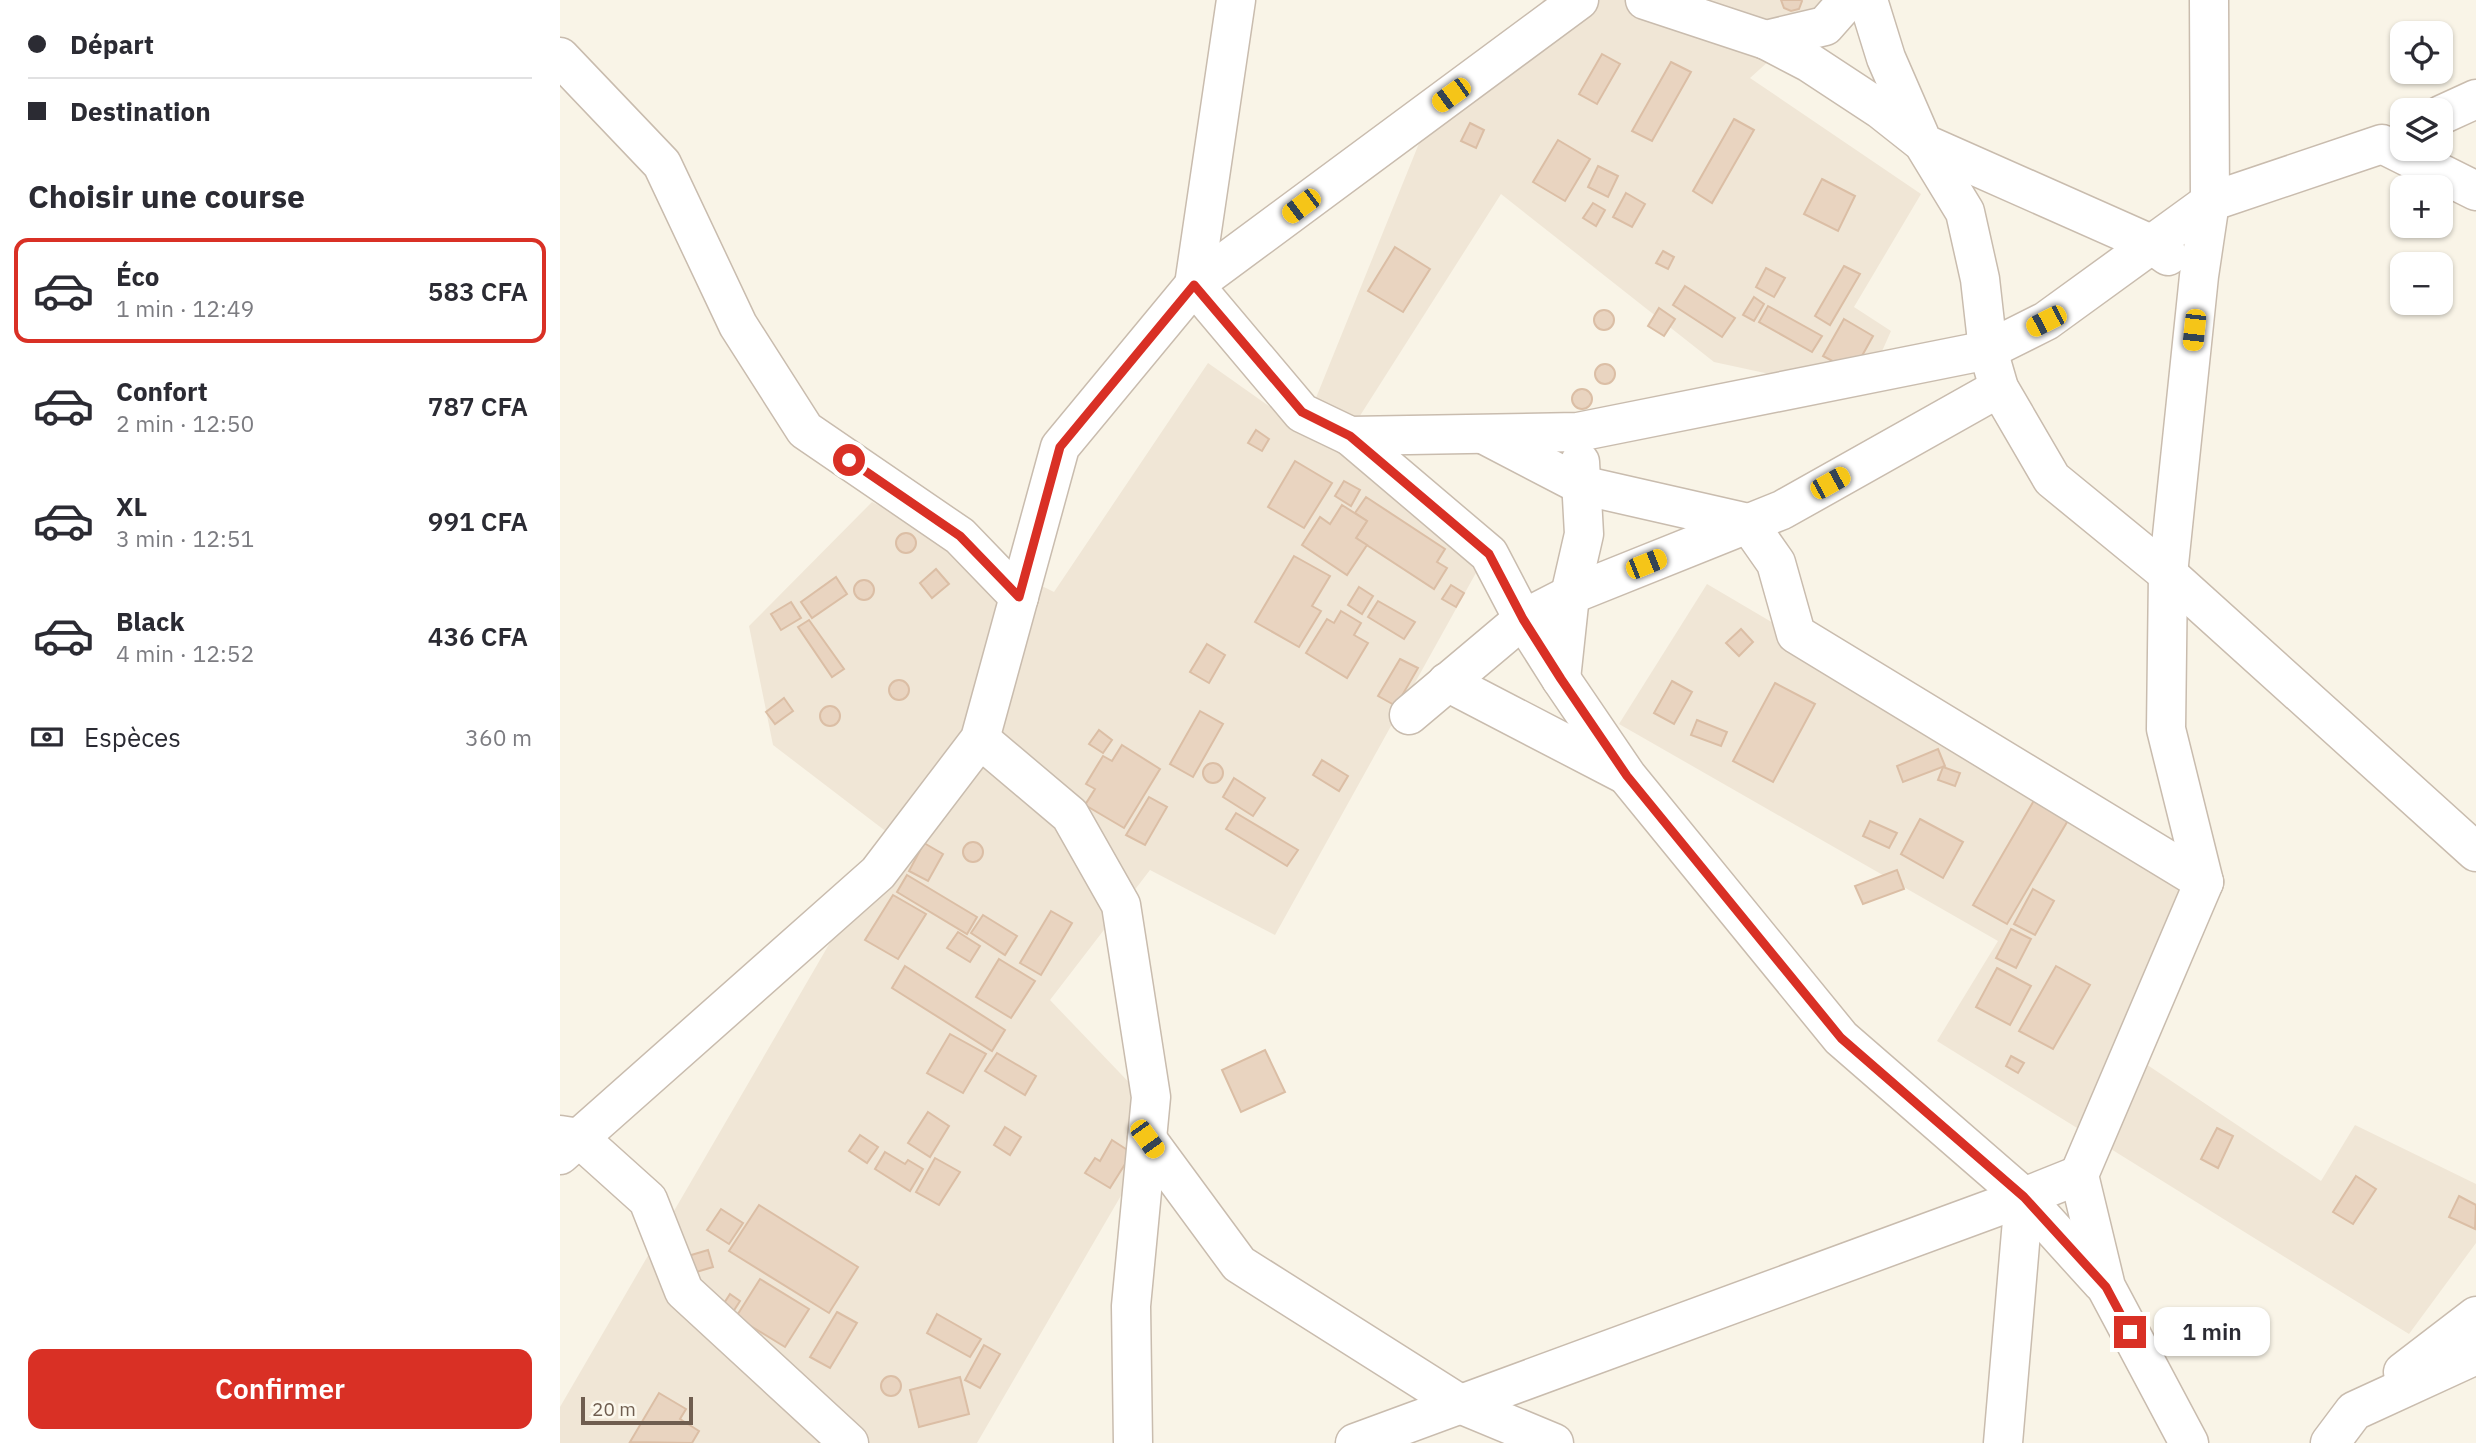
<!DOCTYPE html>
<html lang="fr">
<head>
<meta charset="utf-8">
<style>
	body { margin:0; font-family:"IBM Plex Sans",sans-serif; background:#f7f7f7; color:#2b2b33; height:100vh; display:flex; flex-direction:column; font-size:26px; white-space:nowrap }
	* { box-sizing:border-box; margin:0 }
	p { font-size:23px; color:#7c7c81 }
	.icon { flex:none; width:38px; height:38px; fill:none; stroke:currentColor; stroke-width:2; stroke-linecap:round; stroke-linejoin:round }
	.map { position:relative; flex:1; overflow:hidden }
	.panel { display:flex; flex-direction:column; background:#fff; width:560px }
	.panel>* { flex:none }
	.top-card { display:grid; align-content:center; height:154px; padding:0 28px; background:#fff }
	.buttons { position:absolute; left:1830px; top:21px; display:grid; gap:14px }
	.buttons a { display:grid; place-items:center; width:63px; height:63px; border-radius:14px; background:#fff; box-shadow:0 2px 5px #0004; font-size:35px }
	.scale { position:absolute; left:21px; bottom:18px; width:112px; box-sizing:border-box; padding-left:7px; border:4px solid #6f5d4f; border-top:0; font-size:19px; line-height:24px; white-space:nowrap; color:#6f5d4f; -webkit-text-stroke:5px #fcf8ed; paint-order:stroke }
	.end { position:absolute; width:32px; height:32px; margin:-16px; border:9px solid #d93025; background:#fff; box-shadow:0 0 0 4px #fff }
	.from { border-radius:50% }
	.bubble { position:absolute; height:49px; border-radius:14px; background:#fff; box-shadow:0 2px 5px #0004; font-size:23px; font-weight:600; line-height:49px; text-align:center }
	.car { position:absolute; width:21px; height:42px; margin:-21px -10px; border-radius:9px; box-shadow:0 0 5px 2px #0007; background:linear-gradient(#f5c518 24%,#345 0 40%,#f5c518 0 76%,#345 0 86%,#f5c518 0) }
	.top-card b { display:flex; align-items:center; gap:24px; height:66px; font-size:26px }
	.top-card b+b { border-top:2px solid #e1e1e2 }
	.top-card i { width:18px; height:18px; background:#2b2b33 }
	ul { padding:0; list-style:none }
	li { display:flex; align-items:center; gap:21px; height:105px; margin:0 14px 10px; padding:0 14px; border:4px solid transparent; border-radius:14px }
	li div { flex:1 }
	li b { display:block; font-size:26px }
	li em { font-style:normal; font-weight:600 }
	li.selected { border-color:#d93025 }
	li>.icon { width:63px; height:63px; stroke-width:1.5 }
	h2 { padding:0 28px; font-size:32px; line-height:84px }
	.pay { display:flex; align-items:center; gap:18px; height:77px; padding:0 28px; font-size:26px }
	.pay p { margin-inline-start:auto }
	.primary-button { display:flex; gap:14px; margin-top:auto; padding:14px 28px }
	.primary-button a { flex:1; height:80px; border-radius:14px; background:#d93025; color:#fff; font-size:28px; font-weight:600; line-height:80px; text-align:center }
	main { display:flex; flex:1; min-height:0 }
	.map>svg:first-child { display:block }
	.residential { fill:#f0e6d6 }
	.building { fill:#e9d4c0; stroke:#dbbea5; stroke-width:2 }
	.lines { fill:none; stroke-linecap:round; stroke-linejoin:round }
	.minor-casing { stroke:#c9bcae; stroke-width:41 }
	.minor { stroke:#fff; stroke-width:38 }
	.route { stroke:#d93025; stroke-width:9 }
</style>
</head>
<body>
<main>
<section class="panel">
<div class="top-card">
<b><i class="from"></i>Départ</b>
<b><i></i>Destination</b>
</div>
<h2>Choisir une course</h2>
<ul>
<li class="selected"><svg class="icon" aria-label="car" viewBox="0 0 24 24"><path d="M5 17H2v-5l4-1 3-4h7l3 4 3 1v5h-3M9 17h6M6 11h13"/><circle cx="7" cy="17" r="2"/><circle cx="17" cy="17" r="2"/></svg><div><b>Éco</b><p>1 min · 12:49</p></div><em>583 CFA</em></li>
<li><svg class="icon" aria-label="car" viewBox="0 0 24 24"><path d="M5 17H2v-5l4-1 3-4h7l3 4 3 1v5h-3M9 17h6M6 11h13"/><circle cx="7" cy="17" r="2"/><circle cx="17" cy="17" r="2"/></svg><div><b>Confort</b><p>2 min · 12:50</p></div><em>787 CFA</em></li>
<li><svg class="icon" aria-label="car" viewBox="0 0 24 24"><path d="M5 17H2v-5l4-1 3-4h7l3 4 3 1v5h-3M9 17h6M6 11h13"/><circle cx="7" cy="17" r="2"/><circle cx="17" cy="17" r="2"/></svg><div><b>XL</b><p>3 min · 12:51</p></div><em>991 CFA</em></li>
<li><svg class="icon" aria-label="car" viewBox="0 0 24 24"><path d="M5 17H2v-5l4-1 3-4h7l3 4 3 1v5h-3M9 17h6M6 11h13"/><circle cx="7" cy="17" r="2"/><circle cx="17" cy="17" r="2"/></svg><div><b>Black</b><p>4 min · 12:52</p></div><em>436 CFA</em></li>
</ul>
<div class="pay"><svg class="icon" aria-label="cash" viewBox="0 0 24 24"><path d="M3 7h18v10H3z"/><circle cx="12" cy="12" r="2"/></svg>Espèces<p>360 m</p></div>
<div class="primary-button"><a>Confirmer</a></div>
</section>
<div class="map">
<svg width="1916" height="1443" viewBox="0 0 1916 1443">
	<rect width="100%" height="100%" fill="#f9f4e7"/>
	<!-- residential -->
	<g class="residential">
		<path d="M983,0H1277L1190,78L1361,194L1294,307L1331,331L1303,394L1154,362L941,194L782,444L932,544L715,935L590,870L490,1000L605,1120L417,1443H0V1407L332,836L213,745L189,626L312,502L494,592L648,363L743,430L881,89L962,52Z"/>
		<path d="M1147,584L1642,876L1559,1046L1761,1181L1795,1125L1916,1184V1243L1849,1334L1377,1041L1438,941L1059,724Z"/>
	</g>
	<!-- building -->
	<g class="building">
		<path d="M1221,0H1241L1242,1L1239,9L1231,11L1224,8Z"/>
		<path d="M1042,54L1060,64L1037,104L1019,94Z"/>
		<path d="M1111,62L1131,72L1092,141L1072,131Z"/>
		<path d="M1174,119L1194,130L1152,203L1133,191Z"/>
		<path d="M910,123L924,130L916,148L901,141Z"/>
		<path d="M998,140L1030,159L1005,201L973,182Z"/>
		<path d="M1038,166L1058,176L1048,197L1028,187Z"/>
		<path d="M1262,179L1295,196L1278,231L1244,214Z"/>
		<path d="M1066,193L1085,204L1072,227L1053,217Z"/>
		<path d="M1033,203L1045,210L1036,226L1023,218Z"/>
		<path d="M835,247L870,269L843,312L808,291Z"/>
		<path d="M1103,251L1114,257L1108,269L1096,263Z"/>
		<path d="M1284,266L1300,274L1270,325L1255,316Z"/>
		<path d="M1206,268L1225,278L1214,297L1196,287Z"/>
		<path d="M1125,286L1175,318L1162,337L1113,305Z"/>
		<path d="M1194,297L1204,304L1194,321L1183,315Z"/>
		<path d="M1208,306L1262,336L1252,352L1199,322Z"/>
		<path d="M1099,308L1115,319L1104,336L1088,326Z"/>
		<circle cx="1044" cy="320" r="10"/>
		<path d="M1284,319L1313,336L1293,372L1263,356Z"/>
		<circle cx="1045" cy="374" r="10"/>
		<circle cx="1022" cy="399" r="10"/>
		<path d="M696,430L709,439L702,451L688,443Z"/>
		<path d="M735,461L772,483L744,528L708,507Z"/>
		<path d="M784,481L800,490L791,506L775,496Z"/>
		<path d="M806,497L885,549L877,562L887,568L874,589L796,538L807,521L795,513Z"/>
		<path d="M782,505L807,521L796,538L807,545L787,575L742,545L760,517L770,524Z"/>
		<circle cx="346" cy="543" r="10"/>
		<path d="M734,556L770,576L752,606L761,611L739,647L695,622Z"/>
		<path d="M376,569L389,584L372,598L360,583Z"/>
		<path d="M276,577L287,594L252,618L241,602Z"/>
		<circle cx="304" cy="590" r="10"/>
		<path d="M891,585L904,593L896,607L882,599Z"/>
		<path d="M799,587L813,596L802,614L788,605Z"/>
		<path d="M818,601L855,622L844,639L808,617Z"/>
		<path d="M231,602L241,618L221,630L211,614Z"/>
		<path d="M781,611L801,623L794,635L808,643L787,678L746,653L767,619L774,623Z"/>
		<path d="M249,620L284,669L272,677L238,627Z"/>
		<path d="M1181,629L1193,642L1179,656L1166,643Z"/>
		<path d="M647,644L665,655L649,683L630,672Z"/>
		<path d="M840,659L858,668L836,706L818,696Z"/>
		<circle cx="339" cy="690" r="10"/>
		<path d="M1112,681L1132,692L1114,724L1094,713Z"/>
		<path d="M1215,683L1255,704L1213,782L1173,761Z"/>
		<path d="M224,698L233,711L215,724L206,712Z"/>
		<circle cx="270" cy="716" r="10"/>
		<path d="M640,711L663,724L633,777L610,764Z"/>
		<path d="M1137,720L1167,732L1161,746L1131,735Z"/>
		<path d="M539,730L552,740L543,753L529,744Z"/>
		<path d="M562,745L600,769L564,828L525,805L535,789L526,784L543,756L552,761Z"/>
		<path d="M1378,749L1385,766L1343,782L1337,766Z"/>
		<path d="M762,760L788,776L779,791L753,775Z"/>
		<circle cx="653" cy="773" r="10"/>
		<path d="M1383,767L1400,773L1395,786L1378,780Z"/>
		<path d="M674,778L705,798L693,816L663,797Z"/>
		<path d="M589,797L607,807L585,845L566,835Z"/>
		<path d="M1476,797L1510,817L1447,924L1413,905Z"/>
		<path d="M676,813L738,850L727,866L666,829Z"/>
		<path d="M1360,819L1403,842L1383,878L1341,854Z"/>
		<path d="M1310,821L1337,833L1329,848L1303,836Z"/>
		<circle cx="413" cy="852" r="10"/>
		<path d="M364,843L383,854L368,881L349,871Z"/>
		<path d="M1337,870L1344,889L1303,904L1295,886Z"/>
		<path d="M347,875L417,917L407,934L337,892Z"/>
		<path d="M1473,889L1494,901L1475,935L1454,924Z"/>
		<path d="M333,895L366,914L338,959L305,940Z"/>
		<path d="M491,911L512,923L481,975L460,963Z"/>
		<path d="M423,915L457,936L445,955L411,933Z"/>
		<path d="M1451,929L1471,939L1456,968L1436,958Z"/>
		<path d="M398,932L420,946L410,962L387,948Z"/>
		<path d="M439,959L475,981L451,1018L416,997Z"/>
		<path d="M345,966L445,1030L432,1051L332,988Z"/>
		<path d="M1496,966L1530,985L1493,1049L1459,1031Z"/>
		<path d="M1437,968L1471,986L1450,1025L1416,1007Z"/>
		<path d="M390,1034L426,1054L403,1093L367,1073Z"/>
		<path d="M705,1050L725,1092L681,1112L662,1070Z"/>
		<path d="M437,1053L476,1076L465,1095L425,1071Z"/>
		<path d="M1451,1056L1464,1063L1458,1073L1446,1066Z"/>
		<path d="M368,1112L389,1126L370,1157L348,1143Z"/>
		<path d="M445,1127L461,1137L450,1155L434,1145Z"/>
		<path d="M1657,1128L1673,1136L1658,1168L1641,1159Z"/>
		<path d="M300,1135L318,1147L307,1163L289,1151Z"/>
		<path d="M552,1140L572,1153L550,1188L525,1173L535,1158L540,1161Z"/>
		<path d="M325,1152L345,1164L348,1160L363,1169L350,1191L315,1169Z"/>
		<path d="M375,1158L400,1172L379,1205L356,1192Z"/>
		<path d="M1796,1176L1816,1189L1793,1224L1773,1212Z"/>
		<path d="M1899,1196L1916,1205L1915,1229L1889,1217Z"/>
		<path d="M199,1205L298,1267L269,1313L169,1251Z"/>
		<path d="M161,1209L183,1223L169,1244L147,1230Z"/>
		<path d="M148,1250L153,1267L133,1273L128,1256Z"/>
		<path d="M200,1279L249,1309L225,1347L176,1317Z"/>
		<path d="M170,1294L180,1301L171,1315L161,1308Z"/>
		<path d="M277,1312L297,1323L270,1368L250,1357Z"/>
		<path d="M377,1314L421,1339L410,1357L367,1333Z"/>
		<path d="M424,1345L440,1354L420,1388L405,1380Z"/>
		<circle cx="331" cy="1386" r="10"/>
		<path d="M400,1377L409,1414L359,1427L350,1390Z"/>
		<path d="M99,1393L126,1409L120,1419L139,1431L132,1443L70,1442Z"/>
	</g>
	<g class="lines">
		<defs>
			<g id="minor">
				<path d="M676,0L634,285L742,413L790,436L1018,432L1428,350L1486,321L1650,202L1822,144L1916,191"/>
				<path d="M1085,0L1206,40L1265,26L1288,0"/>
				<path d="M1308,0L1326,58L1363,143L1591,244L1608,256"/>
				<path d="M1206,40L1250,63L1320,109L1363,143L1405,212L1420,279L1428,350L1439,388L1492,479L1608,574L1916,852"/>
				<path d="M0,57L102,164L178,325L245,430L400,536L459,597"/>
				<path d="M1881,115L1916,99"/>
				<path d="M925,435L1021,485L1188,523L1216,563L1236,634L1644,882"/>
				<path d="M790,436L929,554L963,619L1001,679L1067,776L1281,1038L1464,1197L1542,1283"/>
				<path d="M1001,679L1010,595L1024,534L1020,462"/>
				<path d="M887,682L1062,773"/>
				<path d="M849,715L963,619L1010,595L1222,510L1439,388"/>
				<path d="M420,739L510,815L561,905L591,1097L571,1306L573,1443"/>
				<path d="M0,1135L19,1138L88,1200L124,1291L289,1443"/>
				<path d="M587,1139L679,1264L900,1404L994,1443"/>
				<path d="M0,1155L318,873L420,739L500,447L634,285L1019,0"/>
				<path d="M1843,1372L1916,1316"/>
				<path d="M795,1443L1464,1197L1519,1175"/>
				<path d="M1443,1443L1464,1197"/>
				<path d="M1629,1443L1546,1287L1519,1175L1644,882L1606,729L1608,574L1639,276L1650,202L1649,0"/>
				<path d="M1770,1443L1794,1411L1916,1355"/>
			</g>
		</defs>
		<!-- minor casing -->
		<use href="#minor" class="minor-casing"/>
		<!-- minor -->
		<use href="#minor" class="minor"/>
	</g>
	<g class="lines">
		<!-- route -->
		<path class="route" d="M289,460L400,536L459,597L500,447L634,285L742,412L790,436L929,554L963,619L1001,679L1067,776L1281,1038L1464,1197L1546,1287L1570,1332"/>
	</g>
</svg>
<div class="buttons">
<a><svg class="icon" aria-label="locate" viewBox="0 0 24 24"><circle cx="12" cy="12" r="6"/><path d="M12 2v4M12 18v4M2 12h4M18 12h4"/></svg></a>
<a><svg class="icon" aria-label="layers" viewBox="0 0 24 24"><path d="M12 4l9 5-9 5-9-5zM3 14l9 5 9-5"/></svg></a>
<a>+</a>
<a>−</a>
</div>
<div class="scale">20 m</div>
<i class="end from" style="left:289px;top:460px"></i>
<i class="end" style="left:1570px;top:1332px"></i>
<div class="bubble" style="left:1594px;top:1307px;width:116px">1 min</div>
<i class="car" style="left:891px;top:95px;rotate:234deg"></i>
<i class="car" style="left:741px;top:206px;rotate:233deg"></i>
<i class="car" style="left:1486px;top:321px;rotate:243deg"></i>
<i class="car" style="left:1634px;top:330px;rotate:186deg"></i>
<i class="car" style="left:1270px;top:483px;rotate:61deg"></i>
<i class="car" style="left:1086px;top:564px;rotate:68deg"></i>
<i class="car" style="left:587px;top:1139px;rotate:144deg"></i>
</div>
</main>
</body>
</html>
